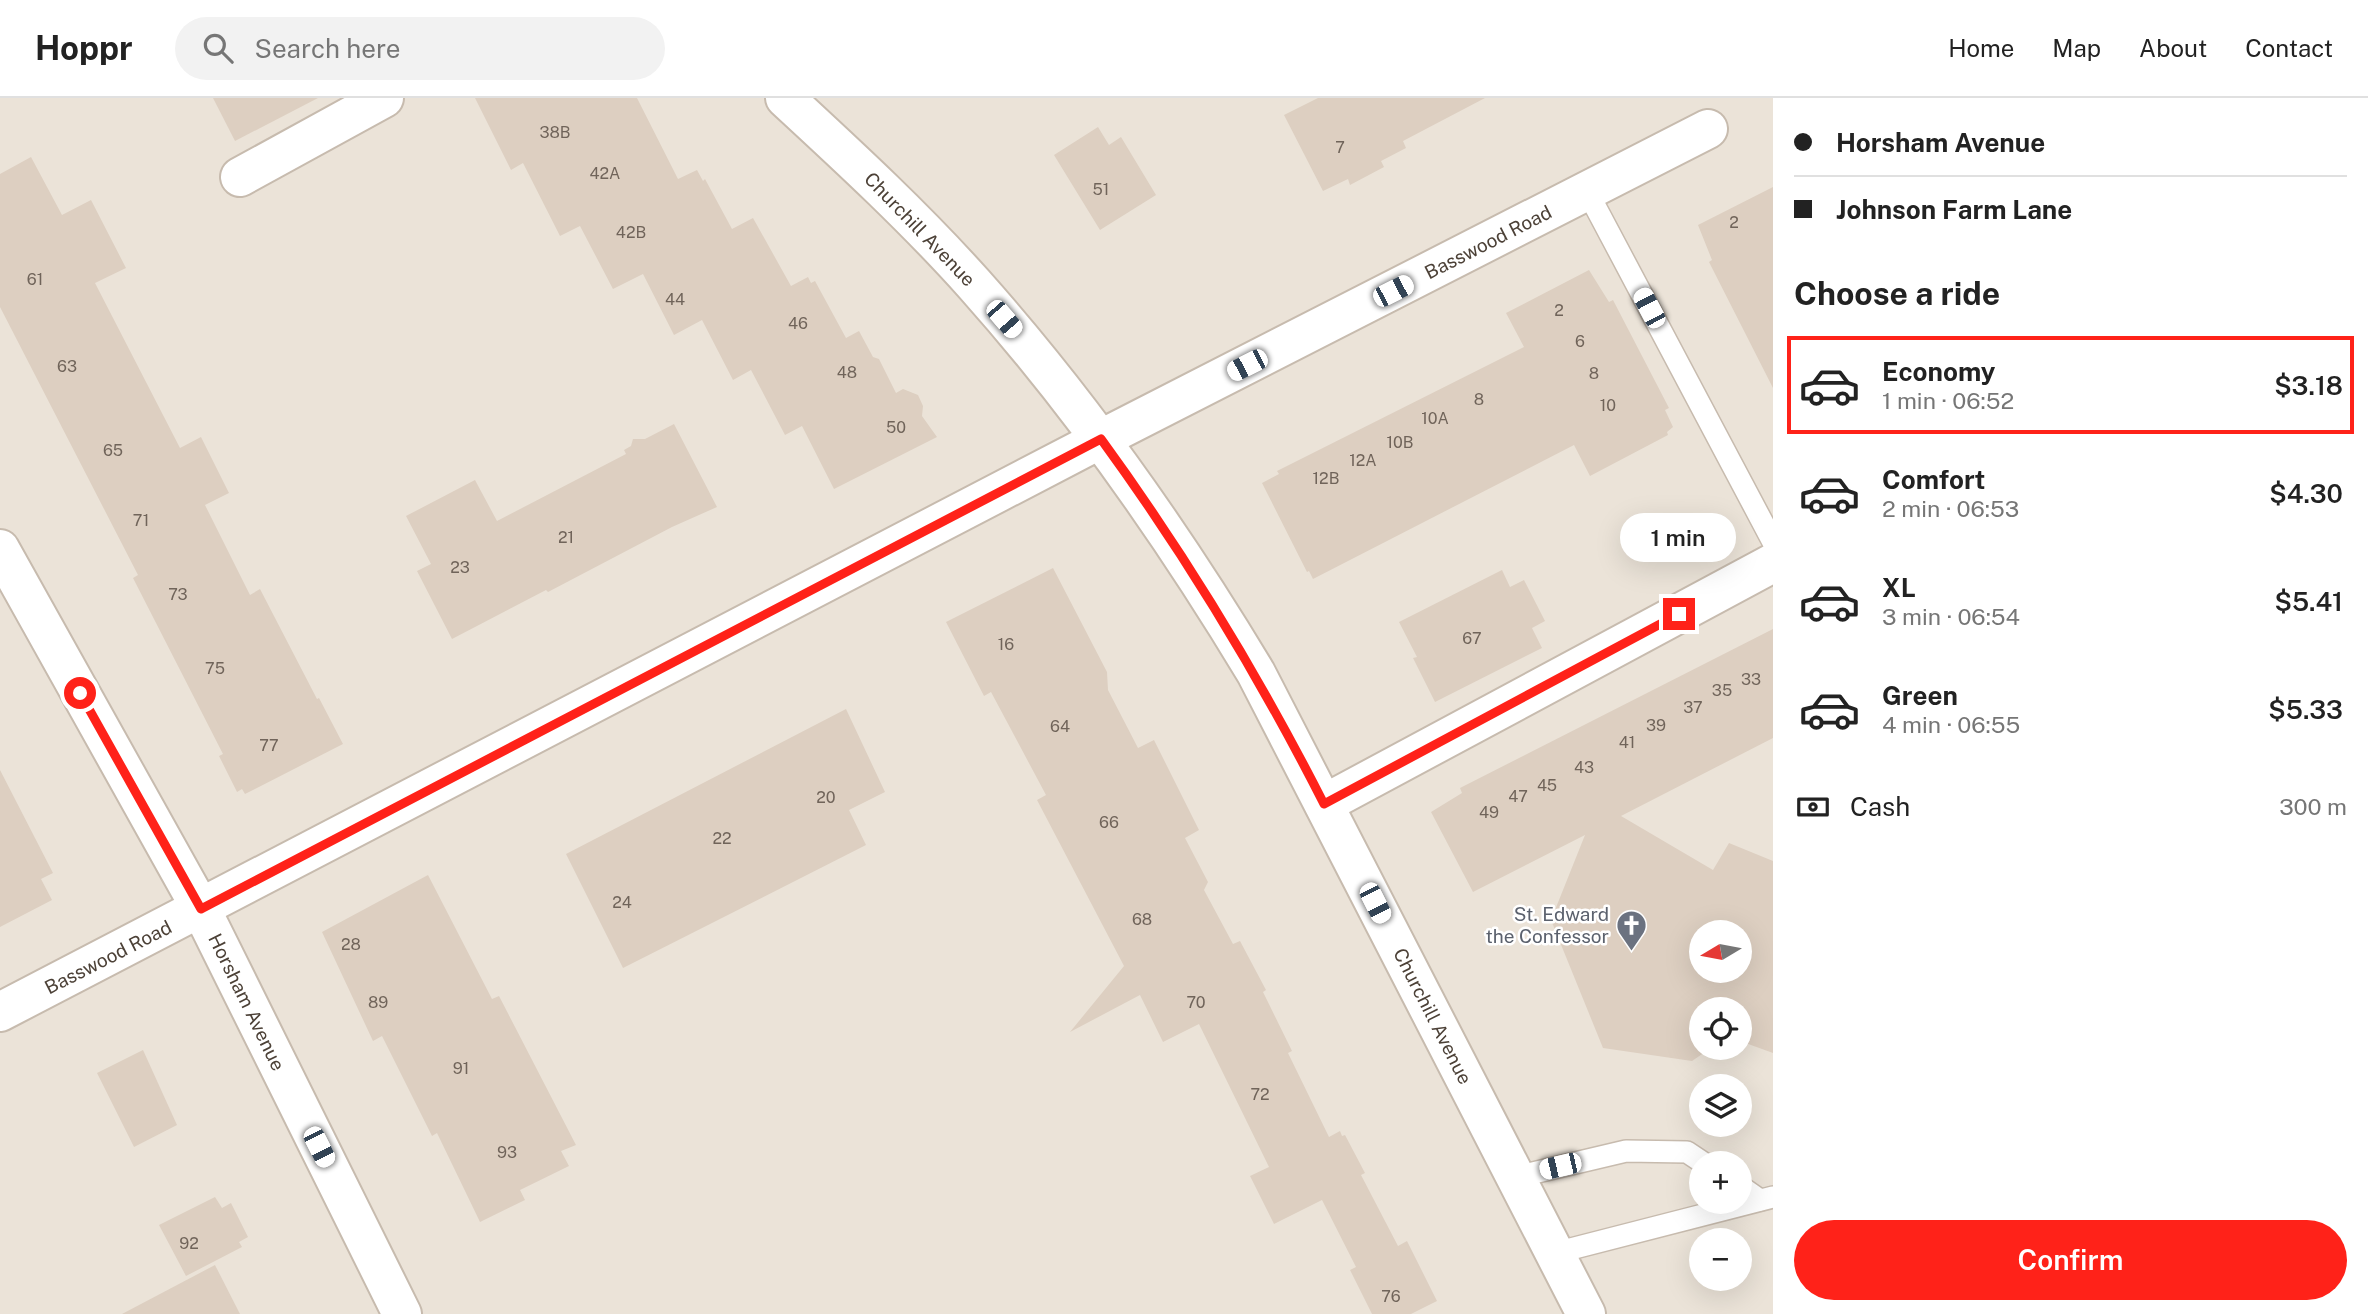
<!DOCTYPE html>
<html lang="en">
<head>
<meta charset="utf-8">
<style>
	body { margin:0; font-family:"Public Sans",sans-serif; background:#f2f2f2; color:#222; height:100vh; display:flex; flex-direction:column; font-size:26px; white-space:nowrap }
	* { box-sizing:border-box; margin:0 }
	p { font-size:23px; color:#767676 }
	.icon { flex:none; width:38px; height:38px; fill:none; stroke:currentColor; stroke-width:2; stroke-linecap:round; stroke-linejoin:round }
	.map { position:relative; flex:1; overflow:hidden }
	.side { display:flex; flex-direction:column; background:#fff; width:595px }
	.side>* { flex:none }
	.top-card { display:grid; align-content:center; height:154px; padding:0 21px; background:#fff }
	.needle { width:46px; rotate:260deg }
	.buttons { position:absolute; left:1689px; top:822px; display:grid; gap:14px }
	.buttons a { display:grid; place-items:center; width:63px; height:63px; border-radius:50%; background:#fff; box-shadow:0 7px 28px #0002; font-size:35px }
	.end { position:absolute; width:32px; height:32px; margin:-16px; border:9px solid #ff2219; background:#fff; box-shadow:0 0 0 4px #fff }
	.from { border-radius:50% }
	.bubble { position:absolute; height:49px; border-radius:24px; background:#fff; box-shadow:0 7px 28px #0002; font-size:23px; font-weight:600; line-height:49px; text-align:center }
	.car { position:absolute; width:21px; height:42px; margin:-21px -10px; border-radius:9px; box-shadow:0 0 5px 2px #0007; background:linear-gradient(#fff 24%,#345 0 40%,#fff 0 76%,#345 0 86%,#fff 0) }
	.top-card b { display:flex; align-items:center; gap:24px; height:66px; font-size:26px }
	.top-card b+b { border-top:2px solid #e0e0e0 }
	.top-card i { width:18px; height:18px; background:#222 }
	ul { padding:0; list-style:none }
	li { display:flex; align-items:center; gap:21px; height:98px; margin:0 14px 10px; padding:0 7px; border:4px solid transparent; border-radius:0px }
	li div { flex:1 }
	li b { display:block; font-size:26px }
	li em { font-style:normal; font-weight:600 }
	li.on { border-color:#ff2219 }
	li>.icon { width:63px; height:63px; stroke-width:1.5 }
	h2 { padding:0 21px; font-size:32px; line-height:84px }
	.pay { display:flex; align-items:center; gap:18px; height:77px; padding:0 21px; font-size:26px }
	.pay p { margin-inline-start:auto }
	.button { display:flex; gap:14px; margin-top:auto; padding:14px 21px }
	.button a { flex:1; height:80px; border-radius:42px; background:#ff2219; color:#fff; font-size:28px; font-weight:600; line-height:80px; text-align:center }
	header { display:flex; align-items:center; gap:42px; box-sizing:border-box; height:98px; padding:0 35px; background:#fff; border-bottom:2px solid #e0e0e0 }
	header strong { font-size:33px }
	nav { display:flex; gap:38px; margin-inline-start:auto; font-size:24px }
	.search { width:490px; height:63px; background:#f2f2f2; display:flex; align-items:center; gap:18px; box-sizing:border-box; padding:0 24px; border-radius:38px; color:#767676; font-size:26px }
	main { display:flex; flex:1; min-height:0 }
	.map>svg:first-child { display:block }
	.residential { fill:#ebe3d8; fill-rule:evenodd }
	.building { fill:#ddcfc1; fill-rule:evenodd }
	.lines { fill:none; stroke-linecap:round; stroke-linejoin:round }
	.service-casing { stroke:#c7bbae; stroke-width:24 }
	.minor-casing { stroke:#c7bbae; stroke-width:42 }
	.service { stroke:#fff; stroke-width:21 }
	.minor { stroke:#fff; stroke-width:38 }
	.route { stroke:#ff2219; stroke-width:9 }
	.labels { text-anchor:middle; stroke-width:5; stroke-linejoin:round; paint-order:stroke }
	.number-label { font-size:16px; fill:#70645a }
	.street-label { font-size:19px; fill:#4c4137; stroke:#fff }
	.worship-label { font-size:19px; fill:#5b616d; stroke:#fff; text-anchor:end }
</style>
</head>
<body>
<header>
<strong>Hoppr</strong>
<div class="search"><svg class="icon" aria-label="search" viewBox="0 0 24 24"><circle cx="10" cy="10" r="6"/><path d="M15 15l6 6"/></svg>Search here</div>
<nav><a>Home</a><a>Map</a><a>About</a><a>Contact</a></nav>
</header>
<main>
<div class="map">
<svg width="1773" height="1216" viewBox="0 0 1773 1216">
	<rect width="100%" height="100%" fill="#f7f2ea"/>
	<!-- residential -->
	<path class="residential" d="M0,0H1773V1216H0ZM1701,835H1740V873H1701ZM1701,912H1740V950H1701ZM1701,989H1740V1027H1701ZM1701,1066H1740V1104H1701ZM1701,1143H1740V1181H1701Z"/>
	<!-- building -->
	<g class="building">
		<path d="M213,0H318L235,43Z"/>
		<path d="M475,0H637L678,81L697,72L703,83L705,81L732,131L753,120L791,188L808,179L811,185L815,183L846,240L859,233L873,259L879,261L896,295L903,291L918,297L923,308L922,318L937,339L834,391L802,328L785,337L751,272L733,282L702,222L674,237L643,176L613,191L580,128L560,138L523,65L511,72Z"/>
		<path d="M1318,0H1485L1403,43L1406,50L1381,63L1384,69L1350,87L1348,81L1323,93L1284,17Z"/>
		<path d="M1098,29L1109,47L1121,39L1156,97L1100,132L1054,57Z"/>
		<path d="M31,59L62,117L91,102L126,170L95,185L180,350L201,339L229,395L205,407L250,497L260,491L317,601L319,600L343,646L245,696L242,691L237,694L219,658L223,656L133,480L138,477L0,209V76Z"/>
		<path d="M1773,89V290L1709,164L1712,162L1698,127Z"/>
		<path d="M1589,172L1609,204L1613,202L1669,310L1665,312L1673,329L1667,334L1668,337L1590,378L1574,347L1313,481L1309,473L1307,474L1262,385L1279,376L1277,373L1524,249L1506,215Z"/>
		<path d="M674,326L717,409L672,429L548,494L546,492L452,541L417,473L431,466L406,418L475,382L497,423L626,356L624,352L631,348L633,341H645Z"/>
		<path d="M1053,470L1107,574L1108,592L1138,650L1154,642L1199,732L1185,740L1208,784L1204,792L1233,846L1240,843L1266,892L1263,894L1292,953L1288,955L1329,1039L1340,1033L1342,1038L1345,1037L1365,1075L1361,1077L1398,1148L1407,1143L1437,1203L1411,1216H1372L1350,1172L1356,1169L1322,1102L1274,1126L1250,1078L1269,1069L1199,926L1163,944L1140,897L1070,934L1124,868L1037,702L1046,697L991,594L984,598L946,524Z"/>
		<path d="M1502,472L1510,489L1524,482L1545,523L1532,530L1542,550L1435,604L1413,560L1417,559L1399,524Z"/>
		<path d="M1773,531V640L1621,718L1713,772L1729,745L1773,763V955L1740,943V912H1701V950H1711L1692,963L1603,950L1551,822L1585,737L1473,794L1431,714L1462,695L1460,690ZM1701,835H1740V873H1701Z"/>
		<path d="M846,611L885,694L849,712L866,747L623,870L566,756Z"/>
		<path d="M0,672L53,775L41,781L52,802L0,829Z"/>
		<path d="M428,777L492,901L499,898L576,1047L561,1053L569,1068L520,1092L525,1102L480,1124L437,1035L432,1038L382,938L373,943L322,834Z"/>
		<path d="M143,952L177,1027L134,1049L97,975Z"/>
		<path d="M215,1099L222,1110L231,1105L248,1139L239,1144L242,1149L186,1178L159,1127Z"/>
		<path d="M215,1167L240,1216H122Z"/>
	</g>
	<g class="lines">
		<defs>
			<g id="service">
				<path d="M1587,93L1773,444"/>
				<path d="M1516,1079L1626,1053L1687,1054L1705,1066"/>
				<path d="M1740,1088L1760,1102"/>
				<path d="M1555,1155L1773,1099"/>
			</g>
			<g id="minor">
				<path d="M785,0C850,60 915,120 974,186C1081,306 1173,437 1256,575L1586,1216"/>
				<path d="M240,79L384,0"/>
				<path d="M0,451L201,811L402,1216"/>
				<path d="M1324,706L1773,465"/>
				<path d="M0,914L1101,341L1708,31"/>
			</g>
		</defs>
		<!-- service casing -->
		<use href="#service" class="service-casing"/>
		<!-- minor casing -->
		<use href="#minor" class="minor-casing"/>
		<!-- service -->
		<use href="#service" class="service"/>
		<!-- minor -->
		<use href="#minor" class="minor"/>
	</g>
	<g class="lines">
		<!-- route -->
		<path class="route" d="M80,595L201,811L1101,341C1187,459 1258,576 1324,706L1679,516"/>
	</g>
	<!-- icons -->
	<defs>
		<symbol id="church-pin" viewBox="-11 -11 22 30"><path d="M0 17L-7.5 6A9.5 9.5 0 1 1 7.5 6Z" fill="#6b7280" stroke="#fff"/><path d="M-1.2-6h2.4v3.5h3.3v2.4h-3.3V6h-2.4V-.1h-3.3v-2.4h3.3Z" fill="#fff"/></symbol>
	</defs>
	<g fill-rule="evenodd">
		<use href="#church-pin" x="1614" y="810" width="35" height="47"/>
	</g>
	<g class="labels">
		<!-- number labels -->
		<g class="number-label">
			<text x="555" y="40">38B</text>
			<text x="1340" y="55">7</text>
			<text x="605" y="81">42A</text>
			<text x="1101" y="97">51</text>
			<text x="1734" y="130">2</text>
			<text x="631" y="140">42B</text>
			<text x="35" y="187">61</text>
			<text x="675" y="207">44</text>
			<text x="1559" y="218">2</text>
			<text x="798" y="231">46</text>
			<text x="1580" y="249">6</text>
			<text x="67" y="274">63</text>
			<text x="847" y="280">48</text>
			<text x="1594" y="281">8</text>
			<text x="1479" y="307">8</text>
			<text x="1608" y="313">10</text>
			<text x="1435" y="326">10A</text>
			<text x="896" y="335">50</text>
			<text x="1400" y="350">10B</text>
			<text x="113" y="358">65</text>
			<text x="1363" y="368">12A</text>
			<text x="1326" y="386">12B</text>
			<text x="141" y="428">71</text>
			<text x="566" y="445">21</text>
			<text x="460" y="475">23</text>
			<text x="178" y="502">73</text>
			<text x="1472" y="546">67</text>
			<text x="1006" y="552">16</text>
			<text x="215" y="576">75</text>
			<text x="1751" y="587">33</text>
			<text x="1722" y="598">35</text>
			<text x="1693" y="615">37</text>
			<text x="1656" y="633">39</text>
			<text x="1060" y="634">64</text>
			<text x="1627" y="650">41</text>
			<text x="269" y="653">77</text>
			<text x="1584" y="675">43</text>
			<text x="1547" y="693">45</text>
			<text x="1518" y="704">47</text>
			<text x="826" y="705">20</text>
			<text x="1489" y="720">49</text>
			<text x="1109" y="730">66</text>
			<text x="722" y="746">22</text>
			<text x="622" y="810">24</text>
			<text x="1142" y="827">68</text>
			<text x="351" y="852">28</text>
			<text x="378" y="910">89</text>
			<text x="1196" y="910">70</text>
			<text x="461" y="976">91</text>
			<text x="1260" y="1002">72</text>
			<text x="507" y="1060">93</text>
			<text x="189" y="1151">92</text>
			<text x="1391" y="1204">76</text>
		</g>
		<!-- street labels -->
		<g class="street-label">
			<text transform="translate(920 131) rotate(46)" y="7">Churchill Avenue</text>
			<text transform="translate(1488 144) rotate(-27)" y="7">Basswood Road</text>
			<text transform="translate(108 859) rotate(-27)" y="7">Basswood Road</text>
			<text transform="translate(247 904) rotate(64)" y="7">Horsham Avenue</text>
			<text transform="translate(1433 918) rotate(63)" y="7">Churchill Avenue</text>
		</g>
		<!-- worship labels -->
		<g class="worship-label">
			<text x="1609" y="823">St. Edward<tspan x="1609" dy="22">the Confessor</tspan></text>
		</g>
	</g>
</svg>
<div class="buttons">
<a><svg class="needle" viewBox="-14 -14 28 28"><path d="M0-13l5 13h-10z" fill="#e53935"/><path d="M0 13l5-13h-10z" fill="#767676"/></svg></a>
<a><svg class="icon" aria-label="locate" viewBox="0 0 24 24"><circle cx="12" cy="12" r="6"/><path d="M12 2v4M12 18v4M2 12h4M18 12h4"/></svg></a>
<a><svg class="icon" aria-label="layers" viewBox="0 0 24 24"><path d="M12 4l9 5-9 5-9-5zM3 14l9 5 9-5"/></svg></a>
<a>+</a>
<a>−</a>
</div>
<i class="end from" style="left:80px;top:595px"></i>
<i class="end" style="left:1679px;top:516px"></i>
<div class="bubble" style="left:1620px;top:415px;width:116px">1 min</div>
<i class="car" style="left:1393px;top:193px;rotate:63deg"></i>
<i class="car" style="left:1649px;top:210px;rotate:332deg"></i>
<i class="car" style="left:1004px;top:221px;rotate:139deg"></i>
<i class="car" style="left:1247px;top:267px;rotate:243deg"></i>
<i class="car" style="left:1375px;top:805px;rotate:153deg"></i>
<i class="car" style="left:319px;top:1049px;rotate:153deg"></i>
<i class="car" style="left:1560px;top:1068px;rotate:257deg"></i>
</div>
<section class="side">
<div class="top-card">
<b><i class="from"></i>Horsham Avenue</b>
<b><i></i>Johnson Farm Lane</b>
</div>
<h2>Choose a ride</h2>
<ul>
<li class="on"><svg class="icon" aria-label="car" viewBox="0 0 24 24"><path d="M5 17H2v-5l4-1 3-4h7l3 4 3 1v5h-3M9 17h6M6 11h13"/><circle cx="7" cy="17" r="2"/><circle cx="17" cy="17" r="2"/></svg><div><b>Economy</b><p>1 min · 06:52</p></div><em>$3.18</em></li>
<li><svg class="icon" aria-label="car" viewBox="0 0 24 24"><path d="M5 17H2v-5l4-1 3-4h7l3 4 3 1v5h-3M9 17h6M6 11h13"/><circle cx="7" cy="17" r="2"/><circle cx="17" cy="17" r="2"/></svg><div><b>Comfort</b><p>2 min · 06:53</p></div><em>$4.30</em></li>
<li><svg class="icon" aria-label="car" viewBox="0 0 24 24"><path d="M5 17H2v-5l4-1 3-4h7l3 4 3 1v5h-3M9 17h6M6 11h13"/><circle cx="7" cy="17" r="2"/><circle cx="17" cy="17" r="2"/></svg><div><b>XL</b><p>3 min · 06:54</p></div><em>$5.41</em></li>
<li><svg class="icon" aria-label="car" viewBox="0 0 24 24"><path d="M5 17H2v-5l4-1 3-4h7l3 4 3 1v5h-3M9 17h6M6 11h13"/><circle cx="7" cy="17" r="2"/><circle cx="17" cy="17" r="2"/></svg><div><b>Green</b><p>4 min · 06:55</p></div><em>$5.33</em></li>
</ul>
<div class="pay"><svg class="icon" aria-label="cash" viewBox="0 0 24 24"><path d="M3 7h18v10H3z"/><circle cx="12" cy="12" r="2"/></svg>Cash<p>300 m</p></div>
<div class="button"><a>Confirm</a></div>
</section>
</main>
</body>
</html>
